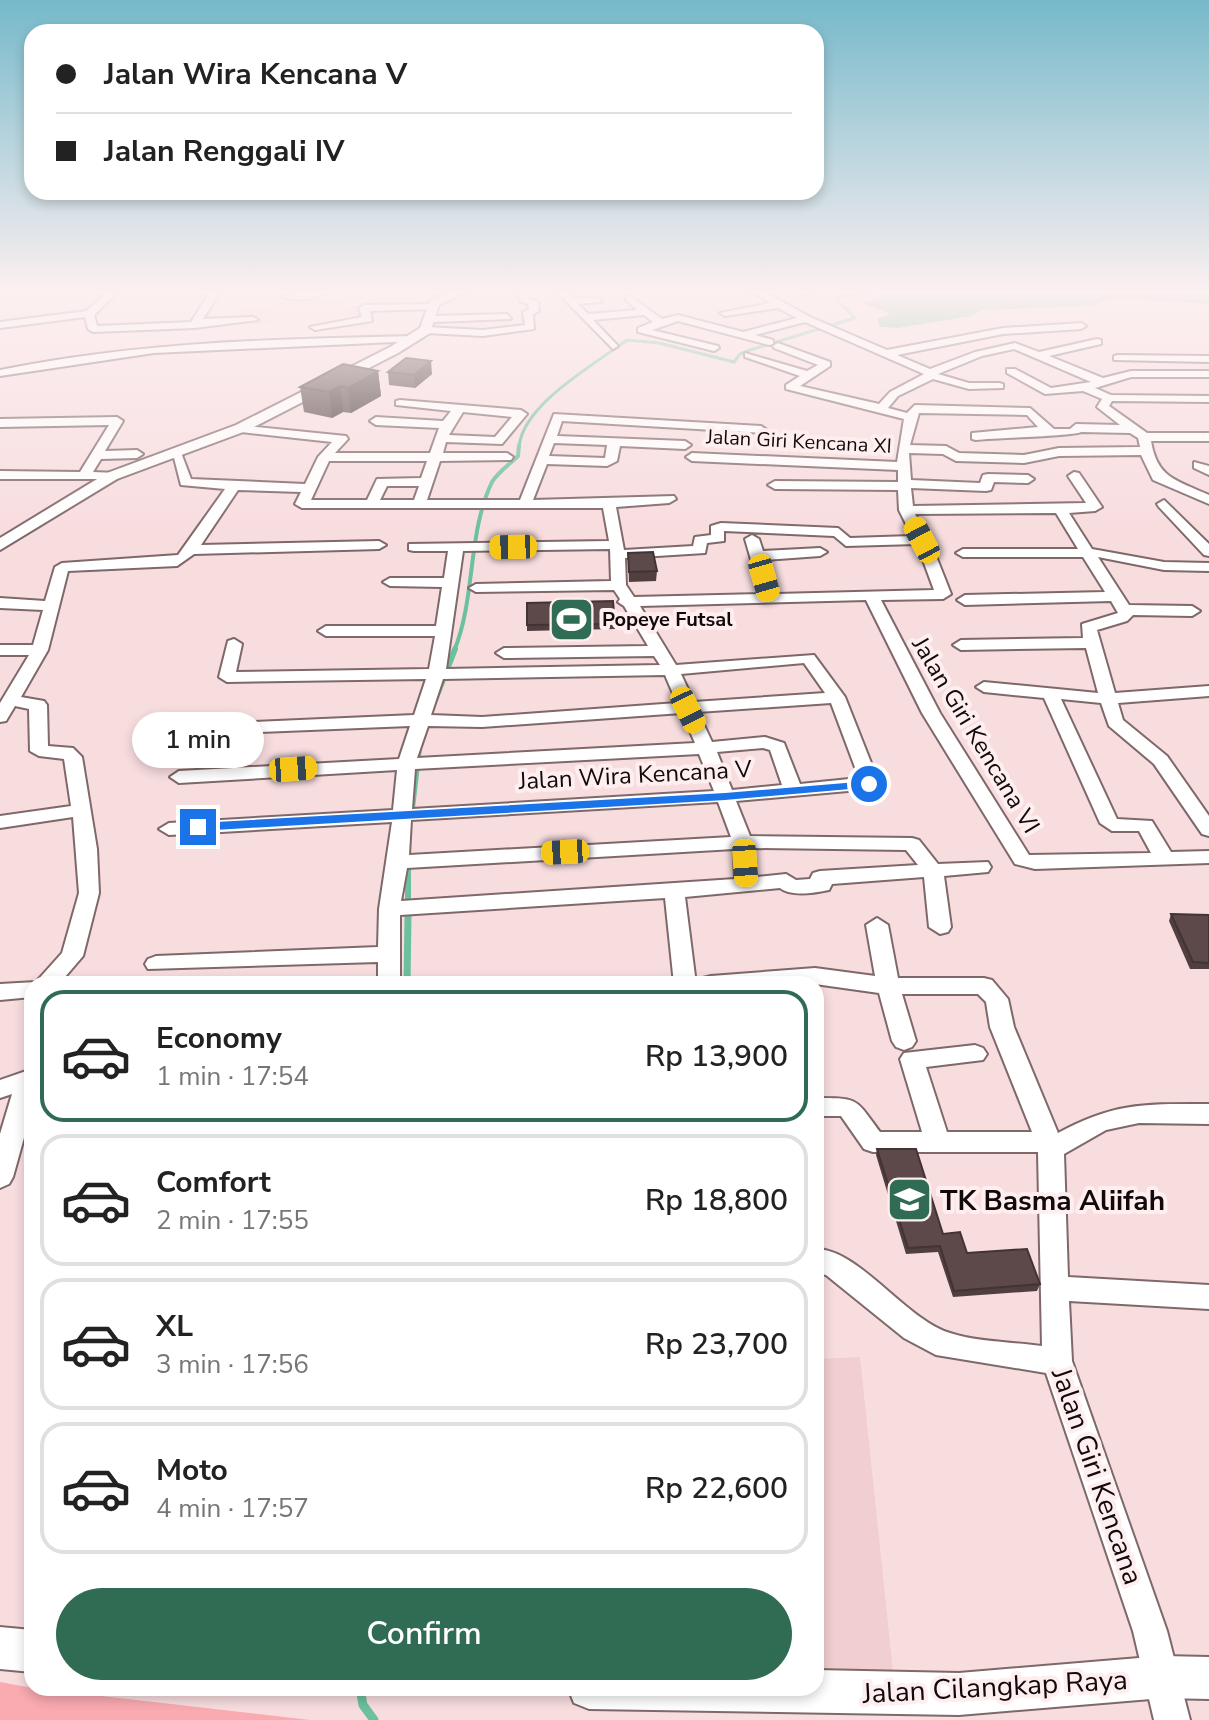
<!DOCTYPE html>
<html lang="en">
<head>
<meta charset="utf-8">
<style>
	body { margin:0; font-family:"Nunito Sans",sans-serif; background:#f2f2f2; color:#222; height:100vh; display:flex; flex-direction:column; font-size:30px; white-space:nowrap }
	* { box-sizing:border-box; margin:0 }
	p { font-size:26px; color:#767676 }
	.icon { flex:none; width:44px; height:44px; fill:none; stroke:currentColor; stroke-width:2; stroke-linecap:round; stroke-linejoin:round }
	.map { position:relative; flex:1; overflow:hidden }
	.details { position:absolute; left:24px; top:976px; width:800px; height:720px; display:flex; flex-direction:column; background:#fff; border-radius:24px; box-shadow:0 4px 12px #0003 }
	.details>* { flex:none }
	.top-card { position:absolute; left:24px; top:24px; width:800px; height:176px; border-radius:24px; box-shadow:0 4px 12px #0003; display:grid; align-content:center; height:176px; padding:0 32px; background:#fff }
	.end { position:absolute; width:36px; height:36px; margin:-18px; border:10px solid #1a73e8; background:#fff; box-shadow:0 0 0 4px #fff }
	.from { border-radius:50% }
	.bubble { position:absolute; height:56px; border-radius:28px; background:#fff; box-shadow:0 4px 12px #0003; font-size:26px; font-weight:600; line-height:56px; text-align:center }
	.car { position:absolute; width:24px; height:48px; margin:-24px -12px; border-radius:10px; box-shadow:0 0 6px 2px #0007; background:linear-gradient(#f5c518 24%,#345 0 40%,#f5c518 0 76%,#345 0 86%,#f5c518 0) }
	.top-card b { display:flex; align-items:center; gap:28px; height:76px; font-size:30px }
	.top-card b+b { border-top:2px solid #e0e0e0 }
	.top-card i { width:20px; height:20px; background:#222 }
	ul { padding:14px 0 0; list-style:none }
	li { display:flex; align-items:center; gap:24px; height:132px; margin:0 16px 12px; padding:0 16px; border:4px solid #e0e0e0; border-radius:24px }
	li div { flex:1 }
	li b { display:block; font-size:30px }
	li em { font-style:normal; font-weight:600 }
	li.current { border-color:#306b54 }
	li>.icon { width:72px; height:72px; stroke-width:1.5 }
	.cta { display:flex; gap:16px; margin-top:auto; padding:16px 32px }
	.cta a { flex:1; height:92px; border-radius:48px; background:#306b54; color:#fff; font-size:32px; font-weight:600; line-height:92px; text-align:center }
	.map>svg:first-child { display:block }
	.built { fill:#f1ced0 }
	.green { fill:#faaab1 }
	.water { fill:#6cc09e }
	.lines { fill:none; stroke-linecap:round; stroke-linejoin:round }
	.stream-far4 { stroke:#6cc09e; stroke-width:3 }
	.stream-far3 { stroke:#6cc09e; stroke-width:4 }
	.stream-far2 { stroke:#6cc09e; stroke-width:6 }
	.stream-far1 { stroke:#6cc09e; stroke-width:7 }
	.stream { stroke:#6cc09e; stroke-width:9 }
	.minor-casing { stroke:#7f6869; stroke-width:4 }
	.tertiary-casing { stroke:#7f6869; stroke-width:4 }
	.minor { fill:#fff; fill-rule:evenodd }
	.tertiary { fill:#fff; fill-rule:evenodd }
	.wall { fill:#513f40 }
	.shaded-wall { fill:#423334 }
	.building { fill:#5e494a; stroke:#423334; stroke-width:2 }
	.route { fill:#1a73e8 }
	.labels { text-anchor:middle; stroke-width:8; stroke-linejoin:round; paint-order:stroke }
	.far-street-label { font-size:20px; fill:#11090a; stroke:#feeeef }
	.far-poi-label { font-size:20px; font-weight:bold; fill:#11090a; stroke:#feeeef; text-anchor:start }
	.street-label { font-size:24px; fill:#11090a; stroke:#feeeef }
	.near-poi-label { font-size:28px; font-weight:bold; fill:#11090a; stroke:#feeeef; text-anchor:start }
	.near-street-label { font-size:28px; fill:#11090a; stroke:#feeeef }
</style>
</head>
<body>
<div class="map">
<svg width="1209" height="1720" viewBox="0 0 1209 1720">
	<rect width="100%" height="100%" fill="#f8dddf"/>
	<!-- built -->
	<g class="built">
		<path d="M349,297V306H356L361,316L254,325L252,317L241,318L239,310L247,309V306Z"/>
		<path d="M860,1357L894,1681L816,1677V1359Z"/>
	</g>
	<!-- green -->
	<path class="green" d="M0,1682L32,1688L310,1720H0Z"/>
	<!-- water -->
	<path class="water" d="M904,289H1203L1209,293V304L1115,298L1090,306L982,310L971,316L898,328L880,327L877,319L890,314L863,303Z"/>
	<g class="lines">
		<!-- stream-far4 -->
		<path class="stream-far4" d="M519,447C523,404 594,365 627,340L659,343L734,362L740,354L750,350L855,318L835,298L883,289"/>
		<!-- stream-far3 -->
		<path class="stream-far3" d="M454,651C476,598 467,534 492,482C497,473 510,464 518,456L519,445"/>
		<!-- stream-far2 -->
		<g class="stream-far2">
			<path d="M435,700L455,649"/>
			<path d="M411,817L419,748"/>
			<path d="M408,918V860"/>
		</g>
		<!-- stream-far1 -->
		<path class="stream-far1" d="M407,984L408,916"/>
		<!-- stream -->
		<path class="stream" d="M360,1688L363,1705L374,1720"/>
		<defs>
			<g id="minor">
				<path d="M111,289H121L94,315L97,326L191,322L212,289H222L203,319L253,317L258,320L194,328L93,332L88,329L85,317L0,328V322L86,311Z"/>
				<path d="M328,289C319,300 294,302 282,296Z"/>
				<path d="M514,289H524L528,298L538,302L539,311L533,314L534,329L483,336L426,333L421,330L426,327L483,330L525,325L523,312L529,309L528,304L521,302Z"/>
				<path d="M554,289H564L573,298H601V302L578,304L588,314L637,310L625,299L630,296L662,319L678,315L743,332L797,318L778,308L725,316L720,313L770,303L747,289H759L810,317L887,350L1003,328L1081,323L1086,326L1081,329L1003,334L897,355L930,369L975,352L1015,343L1039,352L1097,339L1101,340V344L1049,356L1103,378L1131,371H1209V377H1131L1095,388L1111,395L1209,396V402L1112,401L1109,406L1147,433H1209V441H1151C1157,478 1176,480 1209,495V504L1153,480L1141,455L1059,456L1024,463L956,461L943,454L909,453L911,480L980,483L983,475L988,474L1028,475L1034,479L1028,483L994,482L991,490L986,491L911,488L913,506L1086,503L1068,476L1074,472L1079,473L1102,507L1095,511L1069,513L1092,549L1164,562L1209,563V571L1164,570L1098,557L1129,605L1192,606L1200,611L1192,616L1133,615L1127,621L1097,630L1115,693L1209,686V696L1118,703L1123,720L1167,756L1209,816V836L1202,834L1154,764L1109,726L1101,703L1061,699L1117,819L1152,821L1171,852L1209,851V863L1035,869L1015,864L922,713L866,600L640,606L676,665L814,655L845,697L879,783L870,789L736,801L750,836L912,838L919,840L938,864L988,862L991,867L988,872L944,876L951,927L948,932L940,934L929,927L924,877L832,884L829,890C815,893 791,897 780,888L685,897L696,984H674L665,898L400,915V984H378V962L148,969L145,964L148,959L156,956L378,947L379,909L392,822L169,835L159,829L169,823L393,810L397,770L179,783L170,777L179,771L399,759L410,726L233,733L207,737L201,752L195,753L186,748V739L196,729L233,723L414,715L426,679L227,682L219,677L228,641L234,639L242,644L236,672L429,669L435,636H326L318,631L326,626H436L442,587L390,586L383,582L390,578H444L448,551H414L409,550V544L609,541L603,508H302L295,504L301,492L238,490L201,545L379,541L386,545L379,549L194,554L177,566L68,571L48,650L21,697L44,701L47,705L48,746L73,748L82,757L97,849L99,893L83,956L59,984H32V997L0,1000V984L36,982L62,953L79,893L73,817L0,828V816L71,806L64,759L39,756L30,751L29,709L15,706L6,721L0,722V703L29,655H0V645H33L43,610L0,608V598L45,601L55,567L62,563L178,555L225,489L181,485L172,450H180L191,479L305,484L318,457L332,442L241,432L235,428L237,425L346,436L348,439L335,453H430L439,428L376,425L370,421L376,417L443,421L451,411L396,405V401L400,400L521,410L527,414L502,444L446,442L443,453H507L513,457L511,460L440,461L427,500H520L554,414L761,426L767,430L765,433L562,421L557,436L685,441L691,445L685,449L620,446L617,461L607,466L547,464L533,500L674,496L676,499L669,503L616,507L624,550L693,546L695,537L711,535V526L721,523L838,528L850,538L912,536L899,510L898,490L775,489L768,485L775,481L898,482V470L692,461L686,457L692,453L897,462L904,419L786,389V385L800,376L745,357V353L807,371L818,365L774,348L773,346L778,343L830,362V366L800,386L879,404L890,392L924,374L805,322L755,335L773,340V344L769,345L678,321L652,330L718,346L719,348L714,351L638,332V328L653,322L644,315L593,320L618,346L613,349ZM1014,349L1091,382L1051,388L1015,369H1007V373L1045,394L1083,391L1102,399L1097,407L1120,425L1076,424L1070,429H1054L1030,408L915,405L907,413L888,408L898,396L933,379L969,389L1003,388V384L999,383H969L938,374L982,356ZM463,412L512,417L495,437L449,435ZM919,413L1027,415L1038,427L972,433V439L976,440C993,438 1075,436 1081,432L1130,433L1138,438L1140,447L1059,448L1024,455L959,453L946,446L910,445ZM554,443L607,445L605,458L549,456ZM329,461H427L421,478L377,479L367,500H311ZM387,486H419L414,500H380ZM1056,513L1078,549H963L956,553L963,557H1083L1105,592L965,595L957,600L965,605L1111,601L1118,613L1082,624L1083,638L961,640L953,645L961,650L1086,648L1098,693L984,682L976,687L984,692L1044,698L1100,823L1112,831H1139L1151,853L1029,855L940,713L881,600L943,599L951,594L934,551L915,514ZM724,531L834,536L846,546L917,544L934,590L776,594L765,560L820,556L827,552L820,548L763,551L759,539L752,535L745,539L761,594L634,597L626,585L625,558L705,553L707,543L724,541ZM610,549L611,581L476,584L469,588L476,592L614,590L620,599L618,602L624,606L648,646L504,648L496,653L504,658L654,656L660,665L446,669L463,551ZM804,663L825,693L694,702L681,674ZM665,675L677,703L482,717L431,715L443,679ZM831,703L859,778L800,784L784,743L765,737L712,742L698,712ZM682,713L695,743L417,758L428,726L482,727ZM763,748L770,750L782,785L732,790L717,752ZM699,754L714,791L412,809L415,769ZM718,802L731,837L409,855L411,820ZM753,848L906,850L918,865L820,871L813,873L810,879L796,880L786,874L756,877ZM734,849L735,879L401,901L407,868Z"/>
				<path d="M796,289H808L811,292L806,295Z"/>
				<path d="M431,304L434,309L370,311L372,321L315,330L310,327L362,317L359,308L364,305Z"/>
				<path d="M507,314L511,319L434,322L429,319L434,316Z"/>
				<path d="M413,336L417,337V341L154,353L0,376V370C137,342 274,339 413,336Z"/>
				<path d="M1118,355L1209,356V362L1114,360V356Z"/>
				<path d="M117,417L123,421L105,451L137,450L143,454L137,458L101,459L93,472L117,473V479H0V471L80,472L109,425L0,427V419Z"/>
				<path d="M1194,462L1209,466V475L1194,468Z"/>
				<path d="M1164,500L1209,544V556L1204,555L1159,507L1157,504Z"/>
				<path d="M877,918L888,925L898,978H984L992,980L1008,999L1014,1027L1058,1133C1115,1102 1146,1104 1209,1104V1124L1139,1123L1106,1130L1064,1154L1068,1277L1209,1285V1309L1069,1301L1072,1361L1167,1631L1190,1720H1154L1133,1631L1046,1373L936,1355L904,1338L826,1275L816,1273V1249C859,1249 906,1320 950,1333C978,1342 1013,1342 1042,1346L1038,1152H873L864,1149L841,1116H816V1098C859,1098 855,1098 880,1132H922L900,1059L904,1053L975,1045L983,1048L987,1054L983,1060L926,1067L947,1132H1032L990,1027L986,1002L978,994H902L916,1041L912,1047L904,1050L896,1047L892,1041L879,993L815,984H700L703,978L711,976L815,968L875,976L866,925Z"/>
				<path d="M32,1069V1109L13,1177L9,1184L0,1188V1134L12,1094L0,1098V1080Z"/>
			</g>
			<g id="tertiary">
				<path d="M457,289L470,290L439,305L430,333L398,353L246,431L117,479L0,550V538L107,473L236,425L390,347L420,328L430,301Z"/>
				<path d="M0,1627L32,1630V1672L0,1669Z"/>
				<path d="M1163,1656L1209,1657V1699L1163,1698L959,1715L589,1709L574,1703L568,1688H816V1670L959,1673Z"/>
			</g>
		</defs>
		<!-- minor casing -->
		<use href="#minor" class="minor-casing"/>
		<!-- tertiary casing -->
		<use href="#tertiary" class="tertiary-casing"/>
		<!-- minor -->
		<use href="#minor" class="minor"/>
		<!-- tertiary -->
		<use href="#tertiary" class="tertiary"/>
	</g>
	<!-- wall -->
	<g class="wall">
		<path d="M378,371L381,396L351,413L343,412L332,418L304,412L300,387Z"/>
		<path d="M388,372L432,374L415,388L389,385Z"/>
		<path d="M628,553L657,571L656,581L629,582Z"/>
		<path d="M527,603L615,624V629L527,631Z"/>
		<path d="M1171,914L1209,915V969H1190L1169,921Z"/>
		<path d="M877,1149L943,1234L967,1253L1040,1284L1037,1291L953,1297L938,1252L906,1254L876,1155Z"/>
	</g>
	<!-- shaded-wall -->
	<g class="shaded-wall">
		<path d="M431,361L432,374L415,388L414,375Z"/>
		<path d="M378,371L381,396L351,413L348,388Z"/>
		<path d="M340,386L343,412L332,418L329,392Z"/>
	</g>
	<!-- building -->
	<g class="building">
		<path d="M406,358L431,361L414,375L388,372Z"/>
		<path d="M343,364L378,371L348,388L340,386L329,392L300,387Z"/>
		<path d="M653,552L657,571L629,572L628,553Z"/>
		<path d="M613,601L615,624L527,625V603Z"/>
		<path d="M1171,914L1209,915V963L1193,962Z"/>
		<path d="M877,1149H916L943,1234L960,1232L967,1253L1027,1249L1040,1284L954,1291L940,1246L908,1248Z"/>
	</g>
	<!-- sky -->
	<linearGradient id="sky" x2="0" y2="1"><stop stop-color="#76b9ca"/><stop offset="0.55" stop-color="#fcf0f1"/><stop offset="1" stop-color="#fcf0f1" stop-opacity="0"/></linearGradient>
	<rect width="1209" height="530" fill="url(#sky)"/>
	<!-- route -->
	<path class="route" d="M869,781L873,782V787L725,800L198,831L191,827L198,823L725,793Z"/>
	<!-- icons -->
	<defs>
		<symbol id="stadium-square" viewBox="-11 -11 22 22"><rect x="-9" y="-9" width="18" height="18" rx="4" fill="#306b54" stroke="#feeeef"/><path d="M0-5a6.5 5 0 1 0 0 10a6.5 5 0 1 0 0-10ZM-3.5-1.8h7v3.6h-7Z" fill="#fff"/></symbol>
		<symbol id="school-square" viewBox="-11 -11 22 22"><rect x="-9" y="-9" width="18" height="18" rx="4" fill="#306b54" stroke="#feeeef"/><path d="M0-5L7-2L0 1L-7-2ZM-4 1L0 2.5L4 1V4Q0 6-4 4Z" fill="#fff"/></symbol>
	</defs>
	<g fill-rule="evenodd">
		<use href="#stadium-square" x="546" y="594" width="51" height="51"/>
		<use href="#school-square" x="884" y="1174" width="51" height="51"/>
	</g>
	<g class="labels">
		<!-- far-street labels -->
		<g class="far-street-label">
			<text transform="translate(799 441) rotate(3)" y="7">Jalan Giri Kencana XI</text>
		</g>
		<!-- far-poi labels -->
		<g class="far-poi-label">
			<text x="602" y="626">Popeye Futsal</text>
		</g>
		<!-- street labels -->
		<g class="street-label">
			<text transform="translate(976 735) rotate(59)" y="8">Jalan Giri Kencana VI</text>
			<text transform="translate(635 775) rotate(-3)" y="8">Jalan Wira Kencana V</text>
		</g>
		<!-- near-poi labels -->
		<g class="near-poi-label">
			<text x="940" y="1210">TK Basma Aliifah</text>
		</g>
		<!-- near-street labels -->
		<g class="near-street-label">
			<text transform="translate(1098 1476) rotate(71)" y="10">Jalan Giri Kencana</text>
			<text transform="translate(995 1686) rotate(-3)" y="10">Jalan Cilangkap Raya</text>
		</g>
	</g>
</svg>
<i class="end from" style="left:869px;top:784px"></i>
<i class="end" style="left:198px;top:827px"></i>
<div class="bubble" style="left:132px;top:712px;width:132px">1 min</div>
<i class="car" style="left:922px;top:540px;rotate:332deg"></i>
<i class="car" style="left:513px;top:547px;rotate:269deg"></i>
<i class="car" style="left:764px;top:578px;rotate:164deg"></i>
<i class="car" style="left:688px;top:710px;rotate:154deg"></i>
<i class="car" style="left:293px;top:769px;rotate:86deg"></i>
<i class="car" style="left:565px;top:852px;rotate:267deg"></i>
<i class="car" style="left:745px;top:863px;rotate:176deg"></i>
<div class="top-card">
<b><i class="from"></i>Jalan Wira Kencana V</b>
<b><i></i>Jalan Renggali IV</b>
</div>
<section class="details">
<ul>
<li class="current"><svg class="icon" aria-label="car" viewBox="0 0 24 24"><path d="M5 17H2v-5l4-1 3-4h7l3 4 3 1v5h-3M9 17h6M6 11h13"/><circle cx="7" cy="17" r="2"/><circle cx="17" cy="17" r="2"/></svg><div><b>Economy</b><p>1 min · 17:54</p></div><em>Rp 13,900</em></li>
<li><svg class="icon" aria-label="car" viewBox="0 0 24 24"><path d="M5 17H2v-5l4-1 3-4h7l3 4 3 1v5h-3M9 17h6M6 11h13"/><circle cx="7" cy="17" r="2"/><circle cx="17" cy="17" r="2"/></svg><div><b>Comfort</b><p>2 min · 17:55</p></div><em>Rp 18,800</em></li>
<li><svg class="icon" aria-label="car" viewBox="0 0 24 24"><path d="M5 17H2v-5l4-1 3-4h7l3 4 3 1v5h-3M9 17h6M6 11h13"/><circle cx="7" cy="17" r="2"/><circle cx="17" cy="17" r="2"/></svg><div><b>XL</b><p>3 min · 17:56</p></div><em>Rp 23,700</em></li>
<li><svg class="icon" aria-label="car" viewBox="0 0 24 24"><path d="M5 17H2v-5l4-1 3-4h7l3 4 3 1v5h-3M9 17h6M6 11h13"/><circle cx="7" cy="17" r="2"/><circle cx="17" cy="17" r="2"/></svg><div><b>Moto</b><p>4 min · 17:57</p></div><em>Rp 22,600</em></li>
</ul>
<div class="cta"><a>Confirm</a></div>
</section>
</div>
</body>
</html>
